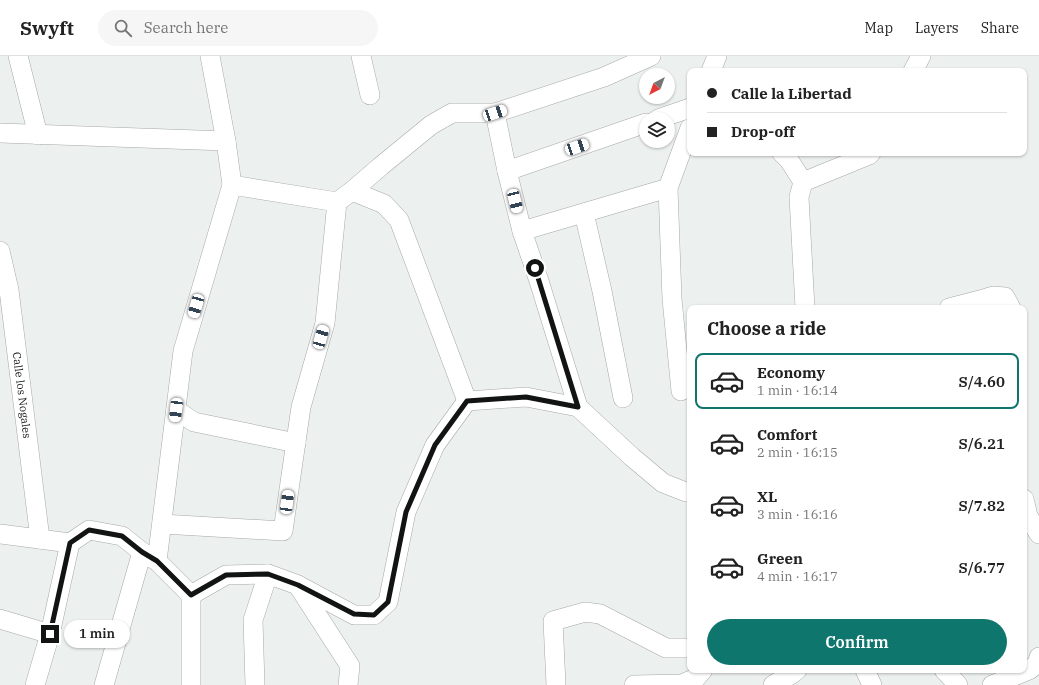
<!DOCTYPE html>
<html lang="en">
<head>
<meta charset="utf-8">
<style>
	body { margin:0; font-family:"IBM Plex Serif",serif; background:#f6f6f6; color:#222; height:100vh; display:flex; flex-direction:column; font-size:15px; white-space:nowrap }
	* { box-sizing:border-box; margin:0 }
	p { font-size:13px; color:#767676 }
	.icon { flex:none; width:22px; height:22px; fill:none; stroke:currentColor; stroke-width:2; stroke-linecap:round; stroke-linejoin:round }
	.map { position:relative; flex:1; overflow:hidden }
	.panel { position:absolute; left:687px; top:249px; width:340px; height:368px; display:flex; flex-direction:column; background:#fff; border-radius:8px; box-shadow:0 1px 3px #0004 }
	.panel>* { flex:none }
	.guide { position:absolute; left:687px; top:12px; width:340px; height:88px; border-radius:8px; box-shadow:0 1px 3px #0004; display:grid; align-content:center; height:88px; padding:0 20px; background:#fff }
	.needle { width:26px; rotate:221deg }
	.fabs { position:absolute; left:639px; top:12px; display:grid; gap:8px }
	.fabs a { display:grid; place-items:center; width:36px; height:36px; border-radius:50%; background:#fff; box-shadow:0 1px 3px #0004; font-size:20px }
	.end { position:absolute; width:18px; height:18px; margin:-9px; border:5px solid #121313; background:#fff; box-shadow:0 0 0 2px #fff }
	.from { border-radius:50% }
	.bubble { position:absolute; height:28px; border-radius:14px; background:#fff; box-shadow:0 1px 3px #0004; font-size:13px; font-weight:600; line-height:28px; text-align:center }
	.car { position:absolute; width:12px; height:24px; margin:-12px -6px; border-radius:5px; box-shadow:0 0 3px 1px #0007; background:linear-gradient(#fff 24%,#345 0 40%,#fff 0 76%,#345 0 86%,#fff 0) }
	.guide b { display:flex; align-items:center; gap:14px; height:38px; font-size:15px }
	.guide b+b { border-top:1px solid #e0e0e0 }
	.guide i { width:10px; height:10px; background:#222 }
	ul { padding:0; list-style:none }
	li { display:flex; align-items:center; gap:12px; height:56px; margin:0 8px 6px; padding:0 12px; border:2px solid transparent; border-radius:8px }
	li div { flex:1 }
	li b { display:block; font-size:15px }
	li em { font-style:normal; font-weight:600 }
	li.selected { border-color:#0f766e }
	li>.icon { width:36px; height:36px; stroke-width:1.5 }
	h2 { padding:0 20px; font-size:18px; line-height:48px }
	.action { display:flex; gap:8px; margin-top:auto; padding:8px 20px }
	.action a { flex:1; height:46px; border-radius:24px; background:#0f766e; color:#fff; font-size:16px; font-weight:600; line-height:46px; text-align:center }
	header { display:flex; align-items:center; gap:24px; box-sizing:border-box; height:56px; padding:0 20px; background:#fff; border-bottom:1px solid #e0e0e0 }
	header strong { font-size:19px }
	nav { display:flex; gap:22px; margin-inline-start:auto; font-size:14px }
	.search { width:280px; height:36px; background:#f6f6f6; display:flex; align-items:center; gap:10px; box-sizing:border-box; padding:0 14px; border-radius:22px; color:#767676; font-size:15px }
	.map>svg:first-child { display:block }
	.lines { fill:none; stroke-linecap:round; stroke-linejoin:round }
	.minor-casing { stroke:#a5a9a8; stroke-width:20 }
	.minor { stroke:#fff; stroke-width:19 }
	.route { stroke:#121313; stroke-width:5 }
	.labels { text-anchor:middle; stroke-width:4; stroke-linejoin:round; paint-order:stroke }
	.street-label { font-size:11px; fill:#121313; stroke:#ecf0ef }
</style>
</head>
<body>
<header>
<strong>Swyft</strong>
<div class="search"><svg class="icon" aria-label="search" viewBox="0 0 24 24"><circle cx="10" cy="10" r="6"/><path d="M15 15l6 6"/></svg>Search here</div>
<nav><a>Map</a><a>Layers</a><a>Share</a></nav>
</header>
<div class="map">
<svg width="1039" height="629" viewBox="0 0 1039 629">
	<rect width="100%" height="100%" fill="#ecf0ef"/>
	<g class="lines">
		<defs>
			<g id="minor">
				<path d="M18,0L38,79"/>
				<path d="M361,0L370,39"/>
				<path d="M711,15L717,0"/>
				<path d="M913,15L921,0"/>
				<path d="M495,57L507,115L522,175L539,225L578,351"/>
				<path d="M658,63L690,52"/>
				<path d="M0,77L226,85"/>
				<path d="M782,97L789,104L803,126"/>
				<path d="M507,115L646,67"/>
				<path d="M232,129L337,146L352,135L381,110L431,69L452,57H495L604,21L651,0"/>
				<path d="M352,135L384,148L399,164L467,345"/>
				<path d="M584,157L602,235L623,342"/>
				<path d="M522,175L668,132"/>
				<path id="s1" d="M0,195L9,234L40,483"/>
				<path d="M805,252L799,141L803,126L869,99L871,97"/>
				<path d="M949,252L980,244L993,240L1005,241L1011,252"/>
				<path d="M681,335L672,243L668,132L690,72"/>
				<path d="M176,354L194,366L296,387"/>
				<path d="M1024,443L1028,460L1039,478"/>
				<path d="M162,468L283,475L301,351L325,267L337,146"/>
				<path d="M0,478L70,487"/>
				<path d="M157,505L183,295L232,129L226,85L210,0"/>
				<path d="M299,531L350,610L348,629"/>
				<path d="M191,539V629"/>
				<path d="M0,563L50,578"/>
				<path d="M865,614L872,629"/>
				<path d="M944,614L958,629"/>
				<path d="M35,629L50,578L70,487L89,474L122,480L142,496L157,505L191,539L226,519L268,518L298,529L354,559H374L388,546L406,456L435,389L467,345L526,341L578,351L632,401L663,427L686,436H690"/>
				<path d="M104,629L142,496"/>
				<path d="M255,629L253,564L268,518"/>
				<path d="M556,629L553,565L585,556L600,558L666,592H690"/>
				<path d="M634,629L682,628L696,622L703,614"/>
				<path d="M773,629L792,618L797,614"/>
				<path d="M992,629L1029,614L1037,608L1039,601"/>
			</g>
		</defs>
		<!-- minor casing -->
		<use href="#minor" class="minor-casing"/>
		<!-- minor -->
		<use href="#minor" class="minor"/>
	</g>
	<g class="lines">
		<!-- route -->
		<path class="route" d="M50,578L70,487L89,474L122,480L142,496L157,505L191,539L226,519L268,518L298,529L354,558L374,559L388,546L406,456L435,389L467,345L526,341L578,351L535,212"/>
	</g>
	<g class="labels">
		<!-- street labels -->
		<g class="street-label">
			<text dy="4" stroke="none"><textPath href="#s1" startOffset="146">Calle los Nogales</textPath></text>
		</g>
	</g>
</svg>
<div class="fabs">
<a><svg class="needle" viewBox="-14 -14 28 28"><path d="M0-13l5 13h-10z" fill="#e53935"/><path d="M0 13l5-13h-10z" fill="#767676"/></svg></a>
<a><svg class="icon" aria-label="layers" viewBox="0 0 24 24"><path d="M12 4l9 5-9 5-9-5zM3 14l9 5 9-5"/></svg></a>
</div>
<i class="end from" style="left:535px;top:212px"></i>
<i class="end" style="left:50px;top:578px"></i>
<div class="bubble" style="left:64px;top:564px;width:66px">1 min</div>
<i class="car" style="left:495px;top:57px;rotate:72deg"></i>
<i class="car" style="left:577px;top:91px;rotate:71deg"></i>
<i class="car" style="left:515px;top:145px;rotate:166deg"></i>
<i class="car" style="left:196px;top:250px;rotate:196deg"></i>
<i class="car" style="left:321px;top:281px;rotate:16deg"></i>
<i class="car" style="left:176px;top:354px;rotate:187deg"></i>
<i class="car" style="left:287px;top:446px;rotate:8deg"></i>
<div class="guide">
<b><i class="from"></i>Calle la Libertad</b>
<b><i></i>Drop-off</b>
</div>
<section class="panel">
<h2>Choose a ride</h2>
<ul>
<li class="selected"><svg class="icon" aria-label="car" viewBox="0 0 24 24"><path d="M5 17H2v-5l4-1 3-4h7l3 4 3 1v5h-3M9 17h6M6 11h13"/><circle cx="7" cy="17" r="2"/><circle cx="17" cy="17" r="2"/></svg><div><b>Economy</b><p>1 min · 16:14</p></div><em>S/4.60</em></li>
<li><svg class="icon" aria-label="car" viewBox="0 0 24 24"><path d="M5 17H2v-5l4-1 3-4h7l3 4 3 1v5h-3M9 17h6M6 11h13"/><circle cx="7" cy="17" r="2"/><circle cx="17" cy="17" r="2"/></svg><div><b>Comfort</b><p>2 min · 16:15</p></div><em>S/6.21</em></li>
<li><svg class="icon" aria-label="car" viewBox="0 0 24 24"><path d="M5 17H2v-5l4-1 3-4h7l3 4 3 1v5h-3M9 17h6M6 11h13"/><circle cx="7" cy="17" r="2"/><circle cx="17" cy="17" r="2"/></svg><div><b>XL</b><p>3 min · 16:16</p></div><em>S/7.82</em></li>
<li><svg class="icon" aria-label="car" viewBox="0 0 24 24"><path d="M5 17H2v-5l4-1 3-4h7l3 4 3 1v5h-3M9 17h6M6 11h13"/><circle cx="7" cy="17" r="2"/><circle cx="17" cy="17" r="2"/></svg><div><b>Green</b><p>4 min · 16:17</p></div><em>S/6.77</em></li>
</ul>
<div class="action"><a>Confirm</a></div>
</section>
</div>
</body>
</html>
